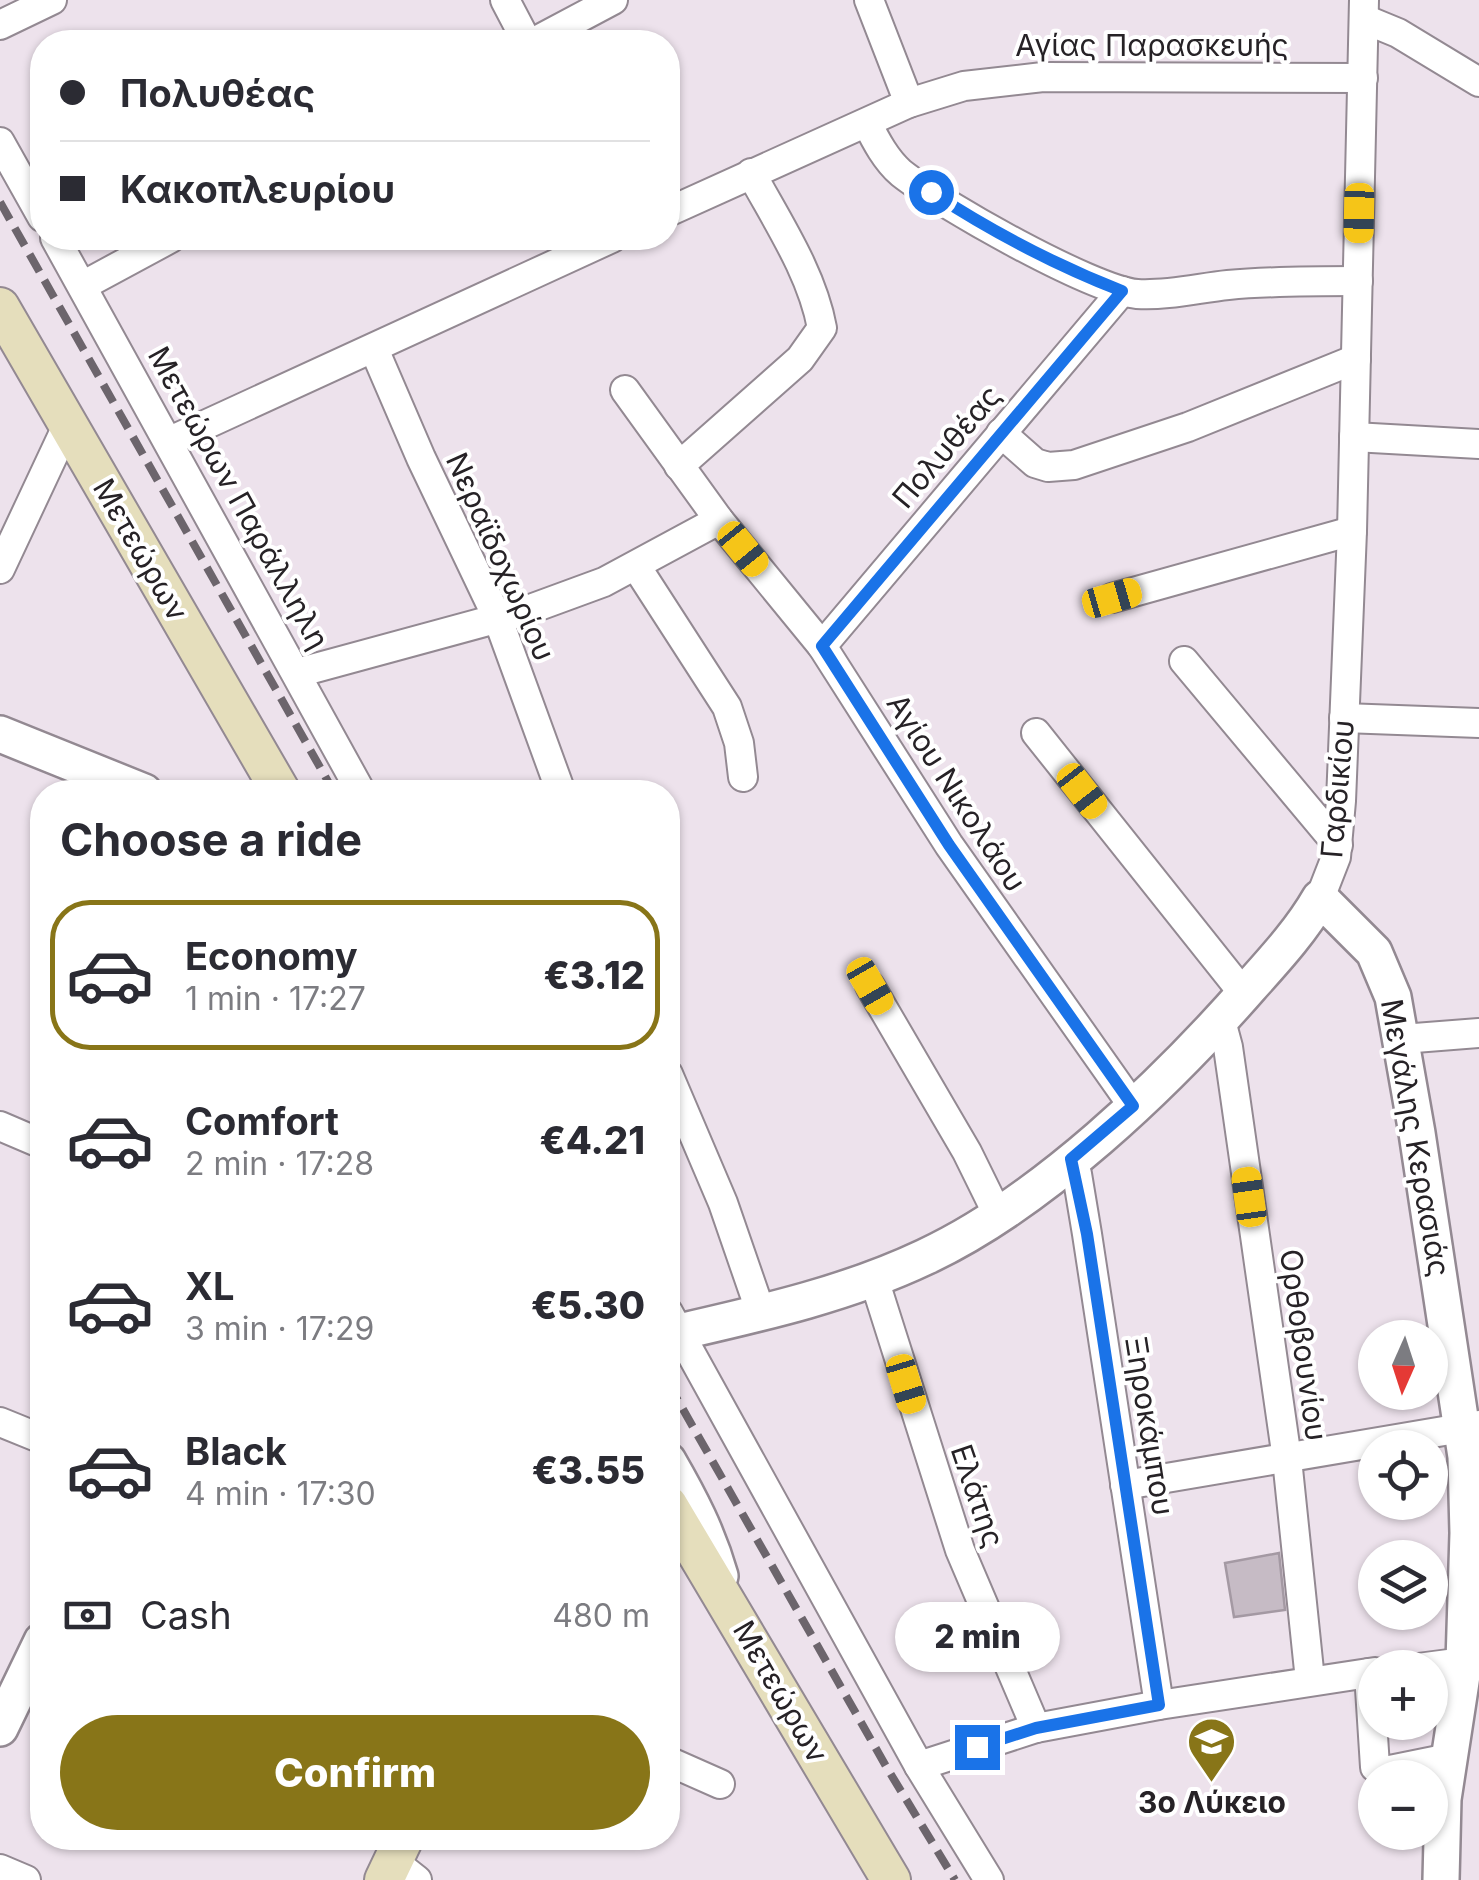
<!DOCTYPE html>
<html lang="en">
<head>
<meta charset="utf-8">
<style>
	body { margin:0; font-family:Inter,sans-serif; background:#f7f7f7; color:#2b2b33; height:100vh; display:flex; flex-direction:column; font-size:38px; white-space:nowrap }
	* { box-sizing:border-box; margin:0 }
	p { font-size:32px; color:#7c7c81 }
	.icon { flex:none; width:55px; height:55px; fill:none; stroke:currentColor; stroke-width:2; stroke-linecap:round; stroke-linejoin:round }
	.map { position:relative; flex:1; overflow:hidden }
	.sheet { position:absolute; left:30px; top:780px; width:650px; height:1070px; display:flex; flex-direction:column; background:#fff; border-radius:40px; box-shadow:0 2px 8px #0004 }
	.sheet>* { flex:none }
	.guide { position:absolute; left:30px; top:30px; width:650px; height:220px; border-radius:40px; box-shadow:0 2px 8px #0004; display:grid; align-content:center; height:220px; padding:0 30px; background:#fff }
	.needle { width:65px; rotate:183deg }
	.buttons { position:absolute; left:1358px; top:1320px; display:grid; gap:20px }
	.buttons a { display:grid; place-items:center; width:90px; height:90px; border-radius:50%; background:#fff; box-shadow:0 2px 8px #0004; font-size:50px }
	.end { position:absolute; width:45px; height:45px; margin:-22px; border:12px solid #1a73e8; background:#fff; box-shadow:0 0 0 5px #fff }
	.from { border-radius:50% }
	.bubble { position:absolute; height:70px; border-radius:35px; background:#fff; box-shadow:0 2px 8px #0004; font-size:32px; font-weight:800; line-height:70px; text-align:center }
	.car { position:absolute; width:30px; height:60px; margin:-30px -15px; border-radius:12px; box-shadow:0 0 8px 2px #0007; background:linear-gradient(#f5c518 24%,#345 0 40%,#f5c518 0 76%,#345 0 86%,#f5c518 0) }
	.guide b { display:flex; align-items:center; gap:35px; height:95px; font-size:38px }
	.guide b+b { border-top:2px solid #e1e1e2 }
	.guide i { width:25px; height:25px; background:#2b2b33 }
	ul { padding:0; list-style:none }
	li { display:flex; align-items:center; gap:30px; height:150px; margin:0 20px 15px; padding:0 10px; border:5px solid transparent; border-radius:40px }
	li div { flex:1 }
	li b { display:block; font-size:38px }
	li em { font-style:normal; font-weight:800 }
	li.active { border-color:#887518 }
	li>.icon { width:90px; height:90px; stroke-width:1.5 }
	h2 { padding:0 30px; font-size:45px; line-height:120px }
	.pay { display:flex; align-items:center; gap:25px; height:110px; padding:0 30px; font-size:38px }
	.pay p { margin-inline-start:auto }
	.action { display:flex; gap:20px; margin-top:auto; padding:20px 30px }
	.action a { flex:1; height:115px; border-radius:60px; background:#887518; color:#fff; font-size:40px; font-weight:800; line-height:115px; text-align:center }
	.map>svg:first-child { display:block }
	.building { fill:#c6bbc5; stroke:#a499a3; stroke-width:2.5 }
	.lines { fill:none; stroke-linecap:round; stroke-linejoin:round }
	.minor-casing { stroke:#938992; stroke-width:32 }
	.tertiary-casing { stroke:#938992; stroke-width:40 }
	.secondary-casing { stroke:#938992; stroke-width:42 }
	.minor { stroke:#fff; stroke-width:28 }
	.tertiary { stroke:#fff; stroke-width:35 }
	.secondary { stroke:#e5debc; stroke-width:38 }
	.rail { stroke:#6c656c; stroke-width:8; stroke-dasharray:20 10; stroke-linecap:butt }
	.route { stroke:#1a73e8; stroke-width:12 }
	.labels { text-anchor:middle; stroke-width:8; stroke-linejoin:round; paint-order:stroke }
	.street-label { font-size:30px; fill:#262226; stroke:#fff }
	.poi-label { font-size:30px; font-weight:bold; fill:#262226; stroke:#fff }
</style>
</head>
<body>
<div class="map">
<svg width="1479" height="1880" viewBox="0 0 1479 1880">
	<rect width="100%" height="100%" fill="#ede2ec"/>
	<!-- building -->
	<path class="building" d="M1279,1553L1285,1610L1234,1617L1225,1563Z"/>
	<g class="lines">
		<defs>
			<g id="minor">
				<path d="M505,0L527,42"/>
				<path d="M869,0L909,103"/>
				<path d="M1364,19L1398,33L1479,82"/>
				<path d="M0,25L52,0"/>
				<path d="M534,42L613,0"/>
				<path d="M867,123C876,141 886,160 901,173C940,204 1092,290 1137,294C1167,296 1199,288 1228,285C1271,281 1314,281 1358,281"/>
				<path d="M0,142L42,217"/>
				<path d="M668,212L909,103L964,86L1043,77L1363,78"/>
				<path d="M55,238L361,792"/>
				<path d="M84,285L171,238"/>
				<path d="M374,349L421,458L498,619L561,792"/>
				<path d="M625,390L719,520L822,646L949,845L1133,1106"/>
				<path d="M1001,433L1035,463L1048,467L1074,465L1188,427L1356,359"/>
				<path d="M1354,437L1479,444"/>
				<path d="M170,441L612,238"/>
				<path d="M679,466L800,359L822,328C812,273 777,221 751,173"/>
				<path d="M636,566L727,707L739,743L743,777"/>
				<path d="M0,569L68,424"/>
				<path d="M1112,598L1352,531"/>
				<path d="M822,646L1122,291"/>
				<path d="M1184,661L1338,845"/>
				<path d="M297,673L525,611L604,582L719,520"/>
				<path d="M1344,718L1479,723"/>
				<path d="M1036,733L1244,994"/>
				<path d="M1320,898L1336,857L1341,801L1352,531L1364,0"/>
				<path d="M870,986L967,1152L999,1217"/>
				<path d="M1221,1021L1228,1047L1287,1459L1310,1680"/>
				<path d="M1402,1039L1479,1033"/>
				<path d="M668,1074L723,1203L761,1313"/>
				<path d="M0,1126L42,1144"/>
				<path d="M1071,1159L1077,1174L1087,1234L1159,1705"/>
				<path d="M874,1279L960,1550L1036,1728"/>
				<path d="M668,1312L919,1766L989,1880"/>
				<path d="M0,1422L42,1439"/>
				<path d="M1125,1485L1479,1425"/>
				<path d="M1418,1668L1464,1662"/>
				<path d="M1369,1673L1375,1767L1385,1771L1449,1758"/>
				<path d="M668,1761L720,1784"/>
				<path d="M919,1766L1036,1728L1159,1705L1375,1672"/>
				<path d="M393,1861L417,1880"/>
				<path d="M0,1869L26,1880"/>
			</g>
			<g id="tertiary">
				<path d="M0,734L144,792"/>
				<path d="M668,1339L679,1332C762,1313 847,1294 925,1257C1041,1203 1165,1084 1250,987C1275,959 1301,931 1320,898L1374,952L1393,997L1417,1133L1466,1457L1468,1533L1464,1662L1443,1799L1441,1880"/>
				<path d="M668,1461C690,1499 708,1534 720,1576"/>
				<path d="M0,1728L42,1641"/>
			</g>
			<g id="secondary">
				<path d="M0,307L281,792"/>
				<path d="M668,1505L891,1880"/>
				<path d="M384,1880L404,1838"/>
			</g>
		</defs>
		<!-- minor casing -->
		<use href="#minor" class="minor-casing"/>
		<!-- tertiary casing -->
		<use href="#tertiary" class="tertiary-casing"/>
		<!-- secondary casing -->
		<use href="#secondary" class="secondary-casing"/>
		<!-- minor -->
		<use href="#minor" class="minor"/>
		<!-- tertiary -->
		<use href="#tertiary" class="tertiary"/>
		<!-- secondary -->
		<use href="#secondary" class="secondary"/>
		<!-- rail -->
		<g class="rail">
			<path d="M0,202L334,792"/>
			<path d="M668,1383L887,1768L955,1880"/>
		</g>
	</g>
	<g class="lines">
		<!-- route -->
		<path class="route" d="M931,192C991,231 1055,265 1122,291L822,646L949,845L1133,1106L1071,1159L1087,1234L1159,1705L1036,1728L977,1747"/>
	</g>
	<!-- icons -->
	<defs>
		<symbol id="school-pin" viewBox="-11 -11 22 30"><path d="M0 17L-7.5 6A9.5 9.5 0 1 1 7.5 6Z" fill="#887518" stroke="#fff"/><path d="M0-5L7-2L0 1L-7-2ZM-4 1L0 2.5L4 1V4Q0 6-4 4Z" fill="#fff"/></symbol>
	</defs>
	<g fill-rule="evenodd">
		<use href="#school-pin" x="1184" y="1714" width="55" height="75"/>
	</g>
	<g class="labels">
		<!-- street labels -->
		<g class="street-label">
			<text x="1152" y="56">Αγίας Παρασκευής</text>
			<text transform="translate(947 447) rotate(-50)" y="10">Πολυθέας</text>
			<text transform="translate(238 498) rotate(61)" y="10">Μετεώρων Παράλληλη</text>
			<text transform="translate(140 550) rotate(60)" y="10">Μετεώρων</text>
			<text transform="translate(500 557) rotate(66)" y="10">Νεραϊδοχωρίου</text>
			<text transform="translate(1338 789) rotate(-85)" y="10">Γαρδικίου</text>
			<text transform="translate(956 793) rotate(57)" y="10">Αγίου Νικολάου</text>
			<text transform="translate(1415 1138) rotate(80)" y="10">Μεγάλης Κερασιάς</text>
			<text transform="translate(1303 1345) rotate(82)" y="10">Ορθοβουνίου</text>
			<text transform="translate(1149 1426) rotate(81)" y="10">Ξηροκάμπου</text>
			<text transform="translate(977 1496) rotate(71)" y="10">Ελάτης</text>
			<text transform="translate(780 1692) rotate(60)" y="10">Μετεώρων</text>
		</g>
		<!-- poi labels -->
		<g class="poi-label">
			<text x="1212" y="1813">3ο Λύκειο</text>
		</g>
	</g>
</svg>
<div class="buttons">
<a><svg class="needle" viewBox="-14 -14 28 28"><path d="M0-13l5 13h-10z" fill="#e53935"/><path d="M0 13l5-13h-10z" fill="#7c7c81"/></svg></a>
<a><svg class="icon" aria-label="locate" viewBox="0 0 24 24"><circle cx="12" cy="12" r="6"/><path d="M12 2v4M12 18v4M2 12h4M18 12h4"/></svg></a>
<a><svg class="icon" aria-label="layers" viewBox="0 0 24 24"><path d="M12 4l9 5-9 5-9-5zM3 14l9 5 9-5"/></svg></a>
<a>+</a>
<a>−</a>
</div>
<i class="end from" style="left:931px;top:192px"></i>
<i class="end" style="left:977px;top:1747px"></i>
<div class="bubble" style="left:895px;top:1602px;width:165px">2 min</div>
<i class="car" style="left:1359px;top:213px;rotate:181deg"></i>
<i class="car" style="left:743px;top:549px;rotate:141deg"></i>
<i class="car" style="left:1112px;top:598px;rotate:74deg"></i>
<i class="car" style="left:1082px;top:791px;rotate:142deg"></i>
<i class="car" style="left:870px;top:986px;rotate:150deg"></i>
<i class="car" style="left:1249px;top:1197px;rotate:352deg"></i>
<i class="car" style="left:906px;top:1384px;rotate:163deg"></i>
<div class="guide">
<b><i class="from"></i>Πολυθέας</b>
<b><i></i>Κακοπλευρίου</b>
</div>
<section class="sheet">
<h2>Choose a ride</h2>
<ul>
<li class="active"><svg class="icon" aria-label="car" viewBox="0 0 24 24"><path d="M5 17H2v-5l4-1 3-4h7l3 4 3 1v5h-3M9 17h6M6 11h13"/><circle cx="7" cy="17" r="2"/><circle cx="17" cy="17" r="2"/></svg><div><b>Economy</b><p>1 min · 17:27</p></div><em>€3.12</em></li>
<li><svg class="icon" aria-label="car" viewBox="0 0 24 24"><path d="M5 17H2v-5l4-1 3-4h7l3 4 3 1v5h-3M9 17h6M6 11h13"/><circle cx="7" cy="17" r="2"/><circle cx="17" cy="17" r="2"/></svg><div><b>Comfort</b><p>2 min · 17:28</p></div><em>€4.21</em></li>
<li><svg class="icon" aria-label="car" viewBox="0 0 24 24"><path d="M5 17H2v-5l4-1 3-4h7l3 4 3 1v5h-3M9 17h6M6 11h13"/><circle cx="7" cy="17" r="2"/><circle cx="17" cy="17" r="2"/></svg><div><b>XL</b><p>3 min · 17:29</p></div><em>€5.30</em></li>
<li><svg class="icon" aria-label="car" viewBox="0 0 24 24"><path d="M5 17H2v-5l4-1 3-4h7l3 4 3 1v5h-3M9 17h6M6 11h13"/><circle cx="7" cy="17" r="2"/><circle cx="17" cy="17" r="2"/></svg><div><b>Black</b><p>4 min · 17:30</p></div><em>€3.55</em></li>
</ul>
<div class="pay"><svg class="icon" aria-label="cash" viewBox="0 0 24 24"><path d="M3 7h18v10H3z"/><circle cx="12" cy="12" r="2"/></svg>Cash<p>480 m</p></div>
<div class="action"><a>Confirm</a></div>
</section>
</div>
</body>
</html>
